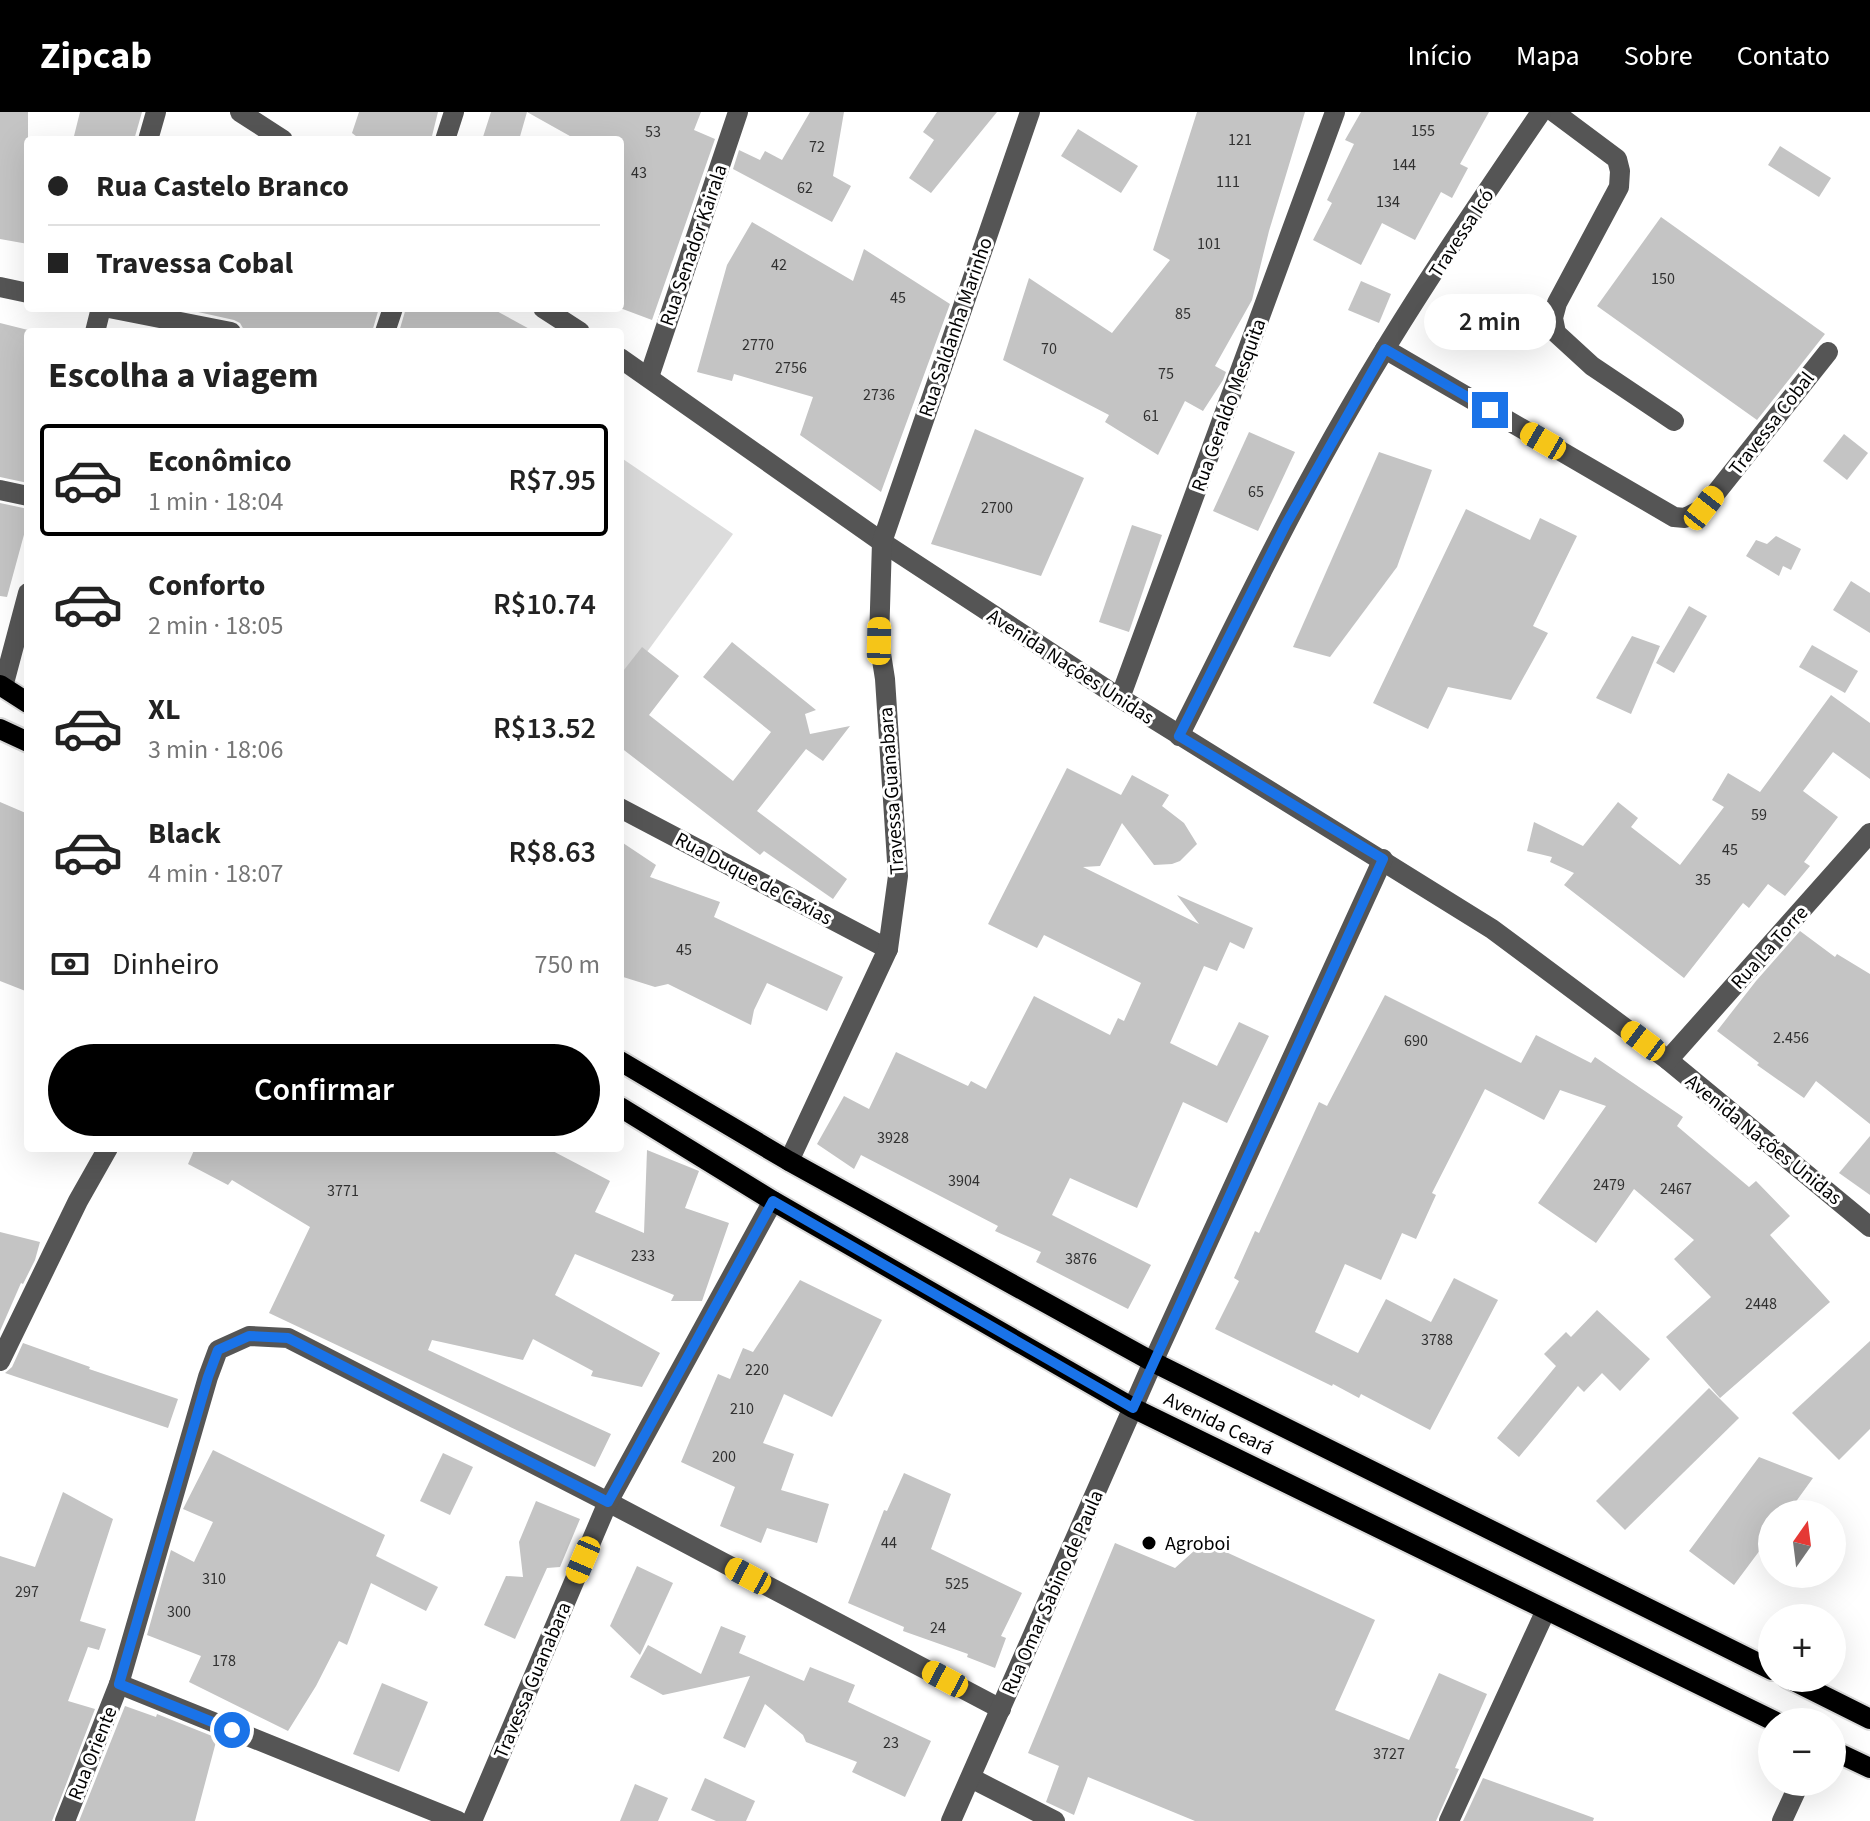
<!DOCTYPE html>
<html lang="pt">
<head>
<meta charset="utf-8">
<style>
	body { margin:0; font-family:"Source Sans 3",sans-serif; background:#f6f6f6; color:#222; height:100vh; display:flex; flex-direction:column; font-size:30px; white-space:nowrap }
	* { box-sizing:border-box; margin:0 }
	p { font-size:26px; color:#767676 }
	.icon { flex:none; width:44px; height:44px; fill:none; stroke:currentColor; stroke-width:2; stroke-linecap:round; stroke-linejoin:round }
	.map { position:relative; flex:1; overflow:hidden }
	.drawer { position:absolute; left:24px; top:216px; width:600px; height:824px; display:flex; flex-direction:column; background:#fff; border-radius:8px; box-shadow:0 8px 32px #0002 }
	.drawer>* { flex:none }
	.hud { position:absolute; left:24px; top:24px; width:600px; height:176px; border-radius:8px; box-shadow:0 8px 32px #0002; display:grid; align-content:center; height:176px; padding:0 24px; background:#fff }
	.needle { width:52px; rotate:14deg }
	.buttons { position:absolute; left:1758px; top:1388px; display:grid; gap:16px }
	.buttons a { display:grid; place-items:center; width:88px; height:88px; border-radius:50%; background:#fff; box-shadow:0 8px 32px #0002; font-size:40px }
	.end { position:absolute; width:36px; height:36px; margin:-18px; border:10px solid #1a73e8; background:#fff; box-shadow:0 0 0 4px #fff }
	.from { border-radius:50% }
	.bubble { position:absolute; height:56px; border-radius:28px; background:#fff; box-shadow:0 8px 32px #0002; font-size:26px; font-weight:600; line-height:56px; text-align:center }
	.car { position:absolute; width:24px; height:48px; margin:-24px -12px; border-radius:10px; box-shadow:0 0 6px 2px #0007; background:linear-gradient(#f5c518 24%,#345 0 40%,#f5c518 0 76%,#345 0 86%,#f5c518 0) }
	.hud b { display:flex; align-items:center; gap:28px; height:76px; font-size:30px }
	.hud b+b { border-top:2px solid #e0e0e0 }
	.hud i { width:20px; height:20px; background:#222 }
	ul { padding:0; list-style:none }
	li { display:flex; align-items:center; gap:24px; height:112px; margin:0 16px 12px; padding:0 8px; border:4px solid transparent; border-radius:8px }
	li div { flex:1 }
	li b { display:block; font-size:30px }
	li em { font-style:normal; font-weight:600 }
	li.current { border-color:#000 }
	li>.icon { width:72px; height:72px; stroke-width:1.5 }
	h2 { padding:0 24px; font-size:36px; line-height:96px }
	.pay { display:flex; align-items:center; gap:20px; height:88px; padding:0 24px; font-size:30px }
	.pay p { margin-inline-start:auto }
	.primary-button { display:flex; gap:16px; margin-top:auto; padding:16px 24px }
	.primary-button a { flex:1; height:92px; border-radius:48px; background:#000; color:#fff; font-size:32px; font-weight:600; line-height:92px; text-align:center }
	header { display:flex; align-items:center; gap:48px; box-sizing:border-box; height:112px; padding:0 40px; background:#000; color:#fff }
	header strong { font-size:38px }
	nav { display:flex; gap:44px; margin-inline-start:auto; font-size:28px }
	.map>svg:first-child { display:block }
	.green { fill:#dcdcdc }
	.building { fill:#c4c4c4 }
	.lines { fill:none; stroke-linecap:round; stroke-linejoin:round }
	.major-casing { stroke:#dbdbdb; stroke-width:24 }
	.minor { stroke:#555; stroke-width:20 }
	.major { stroke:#000; stroke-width:20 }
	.route { stroke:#1a73e8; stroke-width:10 }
	.poi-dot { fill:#000; stroke:#fff; stroke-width:3 }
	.labels { text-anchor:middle; stroke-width:6; stroke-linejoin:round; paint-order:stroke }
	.number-label { font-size:16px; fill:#313131 }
	.street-label { font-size:20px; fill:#000; stroke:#fff }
	.poi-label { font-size:20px; fill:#000; stroke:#fff; text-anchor:start }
</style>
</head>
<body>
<header>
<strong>Zipcab</strong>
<nav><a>Início</a><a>Mapa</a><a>Sobre</a><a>Contato</a></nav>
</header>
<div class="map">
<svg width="1870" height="1709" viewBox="0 0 1870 1709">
	<rect width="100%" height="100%" fill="#fff"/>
	<!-- green -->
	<path class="green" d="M620,345L733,422L620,577Z"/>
	<!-- building -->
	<g class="building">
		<path d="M0,0H28V132L0,127Z"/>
		<path d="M80,0H142L134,28H73Z"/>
		<path d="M359,0H438L431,28H361L352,21Z"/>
		<path d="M491,0H701L694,18L715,27L652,208L620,196V28H577L527,0L519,28H482Z"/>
		<path d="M810,0H844L833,64L851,74L832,110L733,57L739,38L760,48L765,39L782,48Z"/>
		<path d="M937,0H997L931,81L909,66L934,28L923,20Z"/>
		<path d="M1197,0H1305L1269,119L1252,188L1215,254L1226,260L1223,268L1203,299L1185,289L1158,343L1105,310L1109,303L1003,248L1029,166L1112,221L1170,148L1153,138Z"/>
		<path d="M1361,0H1489L1460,52L1468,56L1452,86L1441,80L1415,128L1382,111L1361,153L1313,128L1332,91L1327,88L1354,32L1345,28Z"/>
		<path d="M1078,17L1138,54L1121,81L1061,44Z"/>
		<path d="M1780,34L1831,66L1819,85L1768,53Z"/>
		<path d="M1661,105L1825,222L1757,308L1597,194Z"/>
		<path d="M752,110L853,169L864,137L950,192L881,380L800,323L813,285L734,262L732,269L697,260L727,153Z"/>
		<path d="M1361,169L1391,182L1379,211L1348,198Z"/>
		<path d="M189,196H379L372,220H249L244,218L240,211L234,208L189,198Z"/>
		<path d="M406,196H491L535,220H399Z"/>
		<path d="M0,211L28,218V371L0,365Z"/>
		<path d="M975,317L1084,366L1041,464L931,432Z"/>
		<path d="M1249,320L1295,340L1258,419L1213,399Z"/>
		<path d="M1844,322L1868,341L1847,368L1823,349Z"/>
		<path d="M1379,340L1432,358L1397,455L1330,545L1293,535Z"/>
		<path d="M0,391L28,397V408L7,485L0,484Z"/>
		<path d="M1466,397L1530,428L1540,406L1577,424L1533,514L1548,521L1511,588L1448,575L1428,617L1373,591Z"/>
		<path d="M1132,413L1162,423L1129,520L1099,510Z"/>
		<path d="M1776,424L1801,437L1791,458L1783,454L1779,464L1746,444L1756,428L1767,432Z"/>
		<path d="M1851,469L1870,481V521L1833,498Z"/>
		<path d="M1689,494L1707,504L1674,561L1656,551Z"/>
		<path d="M1632,524L1660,534L1631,602L1596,586Z"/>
		<path d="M732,530L816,598L805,602L810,622L850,614L823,649L806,637L757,699L847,767L833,787L764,739L760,743L620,635V563L642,535L679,564L649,603L733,669L771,620L703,565Z"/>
		<path d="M1812,533L1858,559L1845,581L1799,555Z"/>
		<path d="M1831,583L1870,611V667L1833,640L1803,679L1838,705L1804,750L1810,754L1785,784L1768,772L1749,796L1743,791L1684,866L1564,773L1574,761L1550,750L1552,745L1527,739L1534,710L1583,734L1618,690L1638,706L1631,715L1680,753L1724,695L1712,688L1728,661L1760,680Z"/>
		<path d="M1067,656L1121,683L1132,663L1169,683L1162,694L1184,711L1197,732L1180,749L1172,752L1154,753L1122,711L1100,754L1083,755L1199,812L1177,783L1253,816L1244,837L1230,830L1217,859L1204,854L1170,931L1217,954L1239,910L1269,924L1227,1011L1183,990L1137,1096L1070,1066L1052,1103L1151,1153L1128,1197L1036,1150L1041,1140L995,1119L998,1114L861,1043L854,1057L817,1032L844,984L869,997L896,940L968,974L971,969L986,977L1034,884L1110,923L1118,906L1124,909L1141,871L1044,823L1037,836L988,812Z"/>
		<path d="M0,690L28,702V880L0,869Z"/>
		<path d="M620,729L656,753L650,765L720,790L714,805L843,865L827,899L767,871L754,898L751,913L668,872L655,875L620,864Z"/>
		<path d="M1800,819L1835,845L1837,842L1870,862V1012L1816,969L1804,986L1757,953L1759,951L1717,919L1756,869Z"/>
		<path d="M1385,883L1521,951L1536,923L1591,951L1595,945L1683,1005L1677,1014L1749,1075L1756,1069L1790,1104L1770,1123L1830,1190L1720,1286L1666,1225L1711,1185L1674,1147L1694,1128L1634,1077L1596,1131L1538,1091L1606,994L1560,978L1544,1008L1485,977L1432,1081L1436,1083L1416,1127L1402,1121L1381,1168L1345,1152L1315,1220L1358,1241L1386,1187L1431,1210L1454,1166L1498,1188L1430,1318L1361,1282L1359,1286L1333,1272L1332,1274L1215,1217L1239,1169L1234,1166L1255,1119L1259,1121L1319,990L1327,994Z"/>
		<path d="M1870,1024V1083L1839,1061Z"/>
		<path d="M195,1036H547L610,1069L595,1100L644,1121L647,1038L699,1059L685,1096L729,1111L702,1189H671L674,1183L575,1142L555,1183L660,1241L642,1275L591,1264L593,1259L533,1227L523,1248L432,1228L428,1238L611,1322L595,1355L269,1201L310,1115L232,1068L228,1073L188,1052Z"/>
		<path d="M0,1120L40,1130L35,1148L23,1172L21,1171L0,1219Z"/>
		<path d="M800,1168L882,1208L832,1305L784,1282L763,1331L794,1342L781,1378L829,1392L817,1431L767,1416L761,1431L720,1414L735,1375L681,1350L718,1262L730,1267L743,1236L753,1240Z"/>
		<path d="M1597,1198L1650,1247L1620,1279L1602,1261L1584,1280L1578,1274L1519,1345L1497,1326L1556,1254L1544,1242L1566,1220L1571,1225Z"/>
		<path d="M1870,1229V1317L1839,1348L1792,1301Z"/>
		<path d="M23,1231L90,1255L89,1257L178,1287L168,1316L5,1261L12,1255Z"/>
		<path d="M1709,1276L1739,1306L1625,1418L1596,1389Z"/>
		<path d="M213,1338L385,1423L376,1444L438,1475L426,1499L371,1471L347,1533L339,1529L316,1574L288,1619L189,1570L201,1544L147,1523L171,1438L194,1450L213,1410L183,1397Z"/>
		<path d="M443,1341L473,1355L450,1403L420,1389Z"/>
		<path d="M1759,1345L1813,1366L1787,1402H1772V1422L1734,1473L1689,1439Z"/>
		<path d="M904,1361L951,1382L931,1437L1022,1481L1001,1524L1006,1526L995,1556L967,1545L968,1542L903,1519L904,1515L848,1491L884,1398L887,1399Z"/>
		<path d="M63,1380L113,1407L80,1509L106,1517L99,1538L88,1535L68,1589L95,1597L52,1709H0V1444L35,1455Z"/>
		<path d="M536,1389L580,1407L560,1455L547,1456L515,1527L484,1513L506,1464L523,1465L519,1430Z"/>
		<path d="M1204,1430L1375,1508L1335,1598L1409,1628L1439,1561L1487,1582L1455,1656L1459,1657L1436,1709H1195L1088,1665L1074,1703L1046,1690L1059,1654L1028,1641L1115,1431L1175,1456Z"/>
		<path d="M637,1454L673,1471L640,1543L610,1514Z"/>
		<path d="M721,1514L746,1524L739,1541L804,1569L810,1555L855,1573L848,1590L931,1629L905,1685L852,1660L857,1650L806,1630L803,1623L765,1592L745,1636L723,1626L750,1564L663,1583L630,1565L648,1533L701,1562Z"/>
		<path d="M382,1571L428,1590L399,1660L353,1642Z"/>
		<path d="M125,1594L156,1605L157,1602L217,1626L195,1709H79Z"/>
		<path d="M705,1666L755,1689L746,1709H716L691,1698Z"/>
		<path d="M1483,1666L1594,1706L1593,1709H1463Z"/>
		<path d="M635,1672L668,1686L658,1709H620Z"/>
	</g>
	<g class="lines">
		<defs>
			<g id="major">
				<path d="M0,573L28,591"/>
				<path d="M0,617L28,630"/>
				<path d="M620,949L789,1049L1153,1250L1772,1558"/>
				<path d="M620,995L773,1089L1133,1296L1776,1610"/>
				<path d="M1788,1566L1870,1607"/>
				<path d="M1832,1638L1870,1656"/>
			</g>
		</defs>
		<!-- major casing -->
		<use href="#major" class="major-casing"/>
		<!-- minor -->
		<g class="minor">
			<path d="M240,0L283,28"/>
			<path d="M1554,0L1617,47L1620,59L1619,75L1557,191L1553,206L1556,221L1592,254L1674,309"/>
			<path d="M148,28L156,0"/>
			<path d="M445,28L454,0"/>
			<path d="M0,175L28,181"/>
			<path d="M109,196L231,220"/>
			<path d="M543,196L580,220"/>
			<path d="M95,220L101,196"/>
			<path d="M385,220L393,196"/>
			<path d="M1385,237L1674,405L1685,406L1704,396L1828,240"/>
			<path d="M620,246L882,430L1120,586L1492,817L1668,948L1870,1115"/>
			<path d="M649,265L738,0"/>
			<path d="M0,378L28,384"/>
			<path d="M3,575L28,481"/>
			<path d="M1120,586L1335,0"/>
			<path d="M1179,624C1234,516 1286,406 1347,301C1406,198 1474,98 1541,0"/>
			<path d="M620,696L888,837"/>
			<path d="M1668,948L1870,721"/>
			<path d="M789,1049L888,837L898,764L885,567L879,529L882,430L1030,0"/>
			<path d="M0,1249L78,1089L108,1036"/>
			<path d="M119,1572L458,1709"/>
			<path d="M971,1666L1055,1709"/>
			<path d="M65,1709L119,1572L208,1265L218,1238L249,1224L288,1226L608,1390L1001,1597"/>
			<path d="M472,1709L608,1390L773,1089"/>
			<path d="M951,1709L1153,1250L1383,747"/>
			<path d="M1449,1709L1546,1498"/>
			<path d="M1782,1709L1800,1670"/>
		</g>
		<!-- major -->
		<use href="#major" class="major"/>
	</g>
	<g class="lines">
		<!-- route -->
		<path class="route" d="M232,1618L119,1572L208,1265L218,1238L249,1224L288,1226L608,1390L773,1089L1133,1296L1383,747L1179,624L1286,412L1385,237L1490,298"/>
	</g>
	<!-- markers -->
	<circle class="poi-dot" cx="1149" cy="1431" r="8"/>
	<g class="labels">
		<!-- number labels -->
		<g class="number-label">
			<text x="1423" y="24">155</text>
			<text x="653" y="25">53</text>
			<text x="1240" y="33">121</text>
			<text x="817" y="40">72</text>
			<text x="1404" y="58">144</text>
			<text x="639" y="66">43</text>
			<text x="1228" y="75">111</text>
			<text x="805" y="81">62</text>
			<text x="1388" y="95">134</text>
			<text x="1209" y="137">101</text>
			<text x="779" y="158">42</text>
			<text x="1663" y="172">150</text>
			<text x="898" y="191">45</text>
			<text x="1183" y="207">85</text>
			<text x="758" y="238">2770</text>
			<text x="1049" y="242">70</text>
			<text x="791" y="261">2756</text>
			<text x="1166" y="267">75</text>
			<text x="879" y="288">2736</text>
			<text x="1151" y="309">61</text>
			<text x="1256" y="385">65</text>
			<text x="997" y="401">2700</text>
			<text x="1759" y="708">59</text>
			<text x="1730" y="743">45</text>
			<text x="1703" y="773">35</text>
			<text x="684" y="843">45</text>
			<text x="1791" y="931">2.456</text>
			<text x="1416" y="934">690</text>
			<text x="893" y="1031">3928</text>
			<text x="964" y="1074">3904</text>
			<text x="1609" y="1078">2479</text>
			<text x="1676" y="1082">2467</text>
			<text x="343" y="1084">3771</text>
			<text x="643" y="1149">233</text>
			<text x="1081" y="1152">3876</text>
			<text x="1761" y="1197">2448</text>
			<text x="1437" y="1233">3788</text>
			<text x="757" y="1263">220</text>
			<text x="742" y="1302">210</text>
			<text x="724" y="1350">200</text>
			<text x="889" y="1436">44</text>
			<text x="214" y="1472">310</text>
			<text x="957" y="1477">525</text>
			<text x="27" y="1485">297</text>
			<text x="179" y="1505">300</text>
			<text x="938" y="1521">24</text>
			<text x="224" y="1554">178</text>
			<text x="891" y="1636">23</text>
			<text x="1389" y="1647">3727</text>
		</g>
		<!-- street labels -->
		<g class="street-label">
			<text transform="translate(1461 121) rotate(-57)" y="7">Travessa Icó</text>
			<text transform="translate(693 133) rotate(-71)" y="7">Rua Senador Kairala</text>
			<text transform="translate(955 215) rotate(-71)" y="7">Rua Saldanha Marinho</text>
			<text transform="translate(1228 293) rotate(-70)" y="7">Rua Geraldo Mesquita</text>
			<text transform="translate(1771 311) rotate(-52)" y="7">Travessa Cobal</text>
			<text transform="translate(1071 554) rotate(33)" y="7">Avenida Nações Unidas</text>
			<text transform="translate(891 679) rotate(-94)" y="7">Travessa Guanabara</text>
			<text transform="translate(754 766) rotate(28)" y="7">Rua Duque de Caxias</text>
			<text transform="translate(1769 835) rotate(-48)" y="7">Rua La Torre</text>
			<text transform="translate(1764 1027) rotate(39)" y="7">Avenida Nações Unidas</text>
			<text transform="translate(1219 1311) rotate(26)" y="7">Avenida Ceará</text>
			<text transform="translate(1052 1480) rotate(-66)" y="7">Rua Omar Sabino de Paula</text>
			<text transform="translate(532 1568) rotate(-67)" y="7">Travessa Guanabara</text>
			<text transform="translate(92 1641) rotate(-68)" y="7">Rua Oriente</text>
		</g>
		<!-- poi labels -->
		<g class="poi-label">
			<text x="1165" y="1438">Agroboi</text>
		</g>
	</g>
</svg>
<div class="buttons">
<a><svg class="needle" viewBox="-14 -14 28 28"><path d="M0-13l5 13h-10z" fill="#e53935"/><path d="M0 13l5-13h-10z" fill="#767676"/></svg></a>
<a>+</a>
<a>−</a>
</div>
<i class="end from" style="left:232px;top:1618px"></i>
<i class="end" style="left:1490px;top:298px"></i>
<div class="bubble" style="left:1424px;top:182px;width:132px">2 min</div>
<i class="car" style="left:1543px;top:329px;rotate:300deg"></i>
<i class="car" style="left:1704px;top:396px;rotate:38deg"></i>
<i class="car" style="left:879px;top:529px;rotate:1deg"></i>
<i class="car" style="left:1643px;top:929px;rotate:307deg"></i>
<i class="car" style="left:583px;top:1448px;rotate:203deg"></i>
<i class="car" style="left:748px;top:1464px;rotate:298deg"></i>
<i class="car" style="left:945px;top:1567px;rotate:298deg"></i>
<div class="hud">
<b><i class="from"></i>Rua Castelo Branco</b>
<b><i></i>Travessa Cobal</b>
</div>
<section class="drawer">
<h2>Escolha a viagem</h2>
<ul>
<li class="current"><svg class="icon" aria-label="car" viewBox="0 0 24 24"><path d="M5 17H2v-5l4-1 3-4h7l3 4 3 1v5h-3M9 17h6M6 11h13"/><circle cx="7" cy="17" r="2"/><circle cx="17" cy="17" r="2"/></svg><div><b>Econômico</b><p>1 min · 18:04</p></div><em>R$7.95</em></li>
<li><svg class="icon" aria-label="car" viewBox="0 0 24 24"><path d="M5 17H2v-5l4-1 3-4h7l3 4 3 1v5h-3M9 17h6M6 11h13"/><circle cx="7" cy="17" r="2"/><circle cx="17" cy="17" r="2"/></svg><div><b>Conforto</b><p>2 min · 18:05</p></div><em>R$10.74</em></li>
<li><svg class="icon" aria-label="car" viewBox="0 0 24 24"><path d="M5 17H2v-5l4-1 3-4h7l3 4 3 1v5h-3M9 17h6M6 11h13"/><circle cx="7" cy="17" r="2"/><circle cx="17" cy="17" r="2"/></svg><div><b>XL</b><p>3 min · 18:06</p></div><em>R$13.52</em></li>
<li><svg class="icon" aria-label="car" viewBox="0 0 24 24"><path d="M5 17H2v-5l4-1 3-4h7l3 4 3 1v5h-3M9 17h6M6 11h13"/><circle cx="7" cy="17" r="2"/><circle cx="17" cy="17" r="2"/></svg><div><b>Black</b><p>4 min · 18:07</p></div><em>R$8.63</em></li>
</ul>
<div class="pay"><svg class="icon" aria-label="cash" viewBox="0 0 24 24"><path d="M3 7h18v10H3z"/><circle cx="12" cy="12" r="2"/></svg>Dinheiro<p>750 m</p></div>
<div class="primary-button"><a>Confirmar</a></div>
</section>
</div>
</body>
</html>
